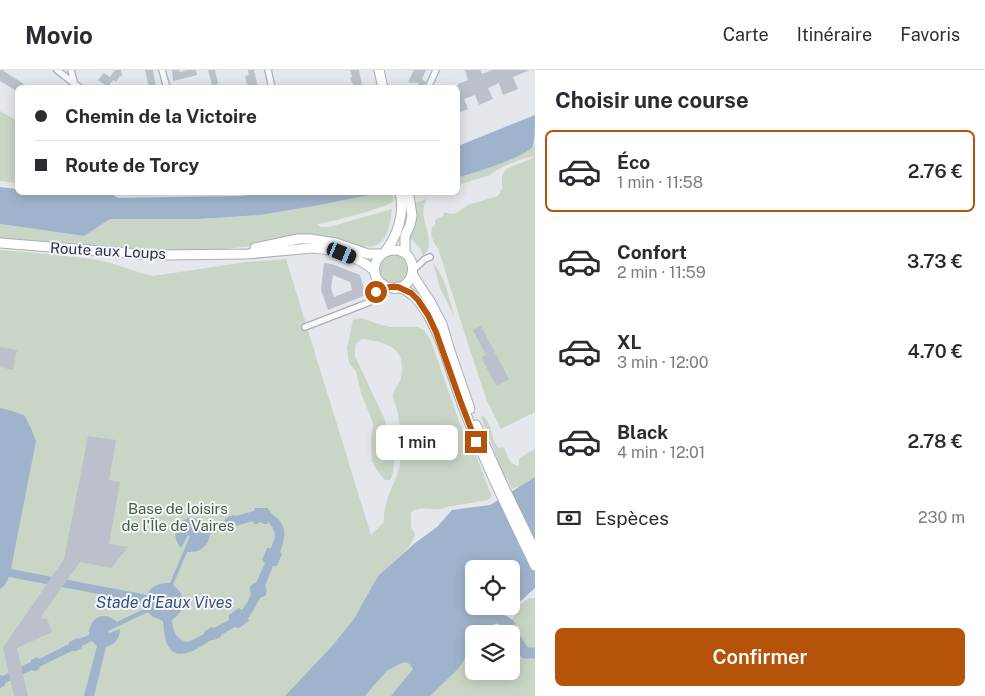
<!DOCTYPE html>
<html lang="fr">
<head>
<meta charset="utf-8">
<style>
	body { margin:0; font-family:"Public Sans",sans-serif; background:#f2f2f3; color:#2b2b33; height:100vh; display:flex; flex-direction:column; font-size:19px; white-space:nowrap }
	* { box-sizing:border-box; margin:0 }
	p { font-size:16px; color:#7c7c81 }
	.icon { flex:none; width:28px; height:28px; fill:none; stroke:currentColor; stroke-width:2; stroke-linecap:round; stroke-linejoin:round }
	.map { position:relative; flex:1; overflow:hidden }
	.panel { display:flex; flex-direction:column; background:#fff; width:450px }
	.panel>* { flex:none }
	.top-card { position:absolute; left:15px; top:15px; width:445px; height:110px; border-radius:8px; box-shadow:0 2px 12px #0003; display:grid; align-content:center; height:110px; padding:0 20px; background:#fff }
	.buttons { position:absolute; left:465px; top:490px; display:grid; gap:10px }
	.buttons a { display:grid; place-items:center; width:55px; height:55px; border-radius:8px; background:#fff; box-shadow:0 2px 12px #0003; font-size:25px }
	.end { position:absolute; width:22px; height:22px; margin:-11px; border:6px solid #b45309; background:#fff; box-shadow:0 0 0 2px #fff }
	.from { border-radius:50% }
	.bubble { position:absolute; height:35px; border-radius:8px; background:#fff; box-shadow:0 2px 12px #0003; font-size:16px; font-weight:600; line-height:35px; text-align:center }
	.car { position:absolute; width:15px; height:30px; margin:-15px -8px; border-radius:6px; box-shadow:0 0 4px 1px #0007; background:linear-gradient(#222 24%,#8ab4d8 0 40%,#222 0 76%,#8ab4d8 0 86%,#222 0) }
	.top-card b { display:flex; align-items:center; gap:18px; height:48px; font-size:19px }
	.top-card b+b { border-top:1px solid #e1e1e2 }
	.top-card i { width:12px; height:12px; background:#2b2b33 }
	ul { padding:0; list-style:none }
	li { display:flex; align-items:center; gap:15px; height:82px; margin:0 10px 8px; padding:0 10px; border:2px solid transparent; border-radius:8px }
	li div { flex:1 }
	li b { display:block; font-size:19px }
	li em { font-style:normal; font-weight:600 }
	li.current { border-color:#b45309 }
	li>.icon { width:45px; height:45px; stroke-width:1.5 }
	h2 { padding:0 20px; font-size:22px; line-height:60px }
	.pay { display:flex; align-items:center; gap:12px; height:55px; padding:0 20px; font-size:19px }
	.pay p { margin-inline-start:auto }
	.primary-button { display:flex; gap:10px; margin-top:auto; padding:10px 20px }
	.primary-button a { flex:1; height:58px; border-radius:8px; background:#b45309; color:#fff; font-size:20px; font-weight:600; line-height:58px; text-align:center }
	header { display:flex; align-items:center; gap:30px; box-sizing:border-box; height:70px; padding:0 25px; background:#fff; border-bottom:1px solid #e1e1e2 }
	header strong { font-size:24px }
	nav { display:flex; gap:28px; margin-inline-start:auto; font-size:18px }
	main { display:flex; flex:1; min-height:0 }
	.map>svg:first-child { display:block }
	.green { fill:#c9d6c5 }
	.water { fill:#9fb4cc; fill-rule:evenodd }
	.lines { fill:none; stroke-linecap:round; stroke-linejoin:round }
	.river { stroke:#9fb4cc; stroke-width:11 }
	.building { fill:#bbc0ca; fill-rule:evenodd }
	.street-casing { stroke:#a9aeb7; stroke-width:8 }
	.secondary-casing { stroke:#a9aeb7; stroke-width:11 }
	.street { stroke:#f7f8fa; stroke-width:5.5 }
	.secondary { stroke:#fff; stroke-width:9 }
	.route { stroke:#b45309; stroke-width:6 }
	.labels { text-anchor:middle; stroke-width:4; stroke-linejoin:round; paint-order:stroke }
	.street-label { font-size:15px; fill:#2b3445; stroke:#f4f6f9 }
	.park-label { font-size:15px; fill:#3f6138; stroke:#f4f6f9 }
	.water-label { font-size:16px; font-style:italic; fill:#34527a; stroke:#f4f6f9 }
</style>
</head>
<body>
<header>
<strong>Movio</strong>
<nav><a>Carte</a><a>Itinéraire</a><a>Favoris</a></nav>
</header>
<main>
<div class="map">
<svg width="535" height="626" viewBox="0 0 535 626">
	<rect width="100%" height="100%" fill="#e4e7ec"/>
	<!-- green -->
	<g class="green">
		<path d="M0,41L17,51V113L0,111Z"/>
		<path d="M535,73V342L501,359L487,331L470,280L438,178C433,173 430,164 432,157L435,156V150L443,146L445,142L447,143L451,144L456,143L468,135L498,126L502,119V106L506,99L533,88V86C521,89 498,97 490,105L458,115V107L463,106L499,94L527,82L533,77Z"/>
		<path d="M379,123H391L394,128C393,129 393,131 392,132C386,138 327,153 317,154L320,157H329L392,139C390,155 387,180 365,176L364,180L344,173L268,174L217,180L148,181L0,169V154L84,166L110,148L199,149L260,145L320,135Z"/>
		<path d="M427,129C415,148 439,172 424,185H422L421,179L408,166L413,135L416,134L415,133Z"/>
		<path d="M0,180C32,183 65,185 97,190C116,193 134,202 153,206L246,192L286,189L371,465L384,452C382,431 398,410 401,389C403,373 400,355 397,339C396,335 393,329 393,325C394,318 400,314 401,307C407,278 387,272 362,269L356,274L355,278V286L384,348L388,359L394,367V380L393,404L390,410H385L377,400L372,391L371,373L373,353L361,323L356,301L349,293L347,278L353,250L361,248L382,255L391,257H417L424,260L431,271L460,354L476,385L491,425V428L488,430L447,437C435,443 423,434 411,442V457L415,464C413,477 392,493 382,503L388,522L439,612L474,583V601H511V564H497C506,556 516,550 517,537L529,528H535V626H0Z"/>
		<circle cx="393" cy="199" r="14"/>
		<path d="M433,193C444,205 450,230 454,246L440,218Z"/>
		<path d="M483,346C493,354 490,370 499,378L504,377C507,385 509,394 518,396L519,395V389L521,387L535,379V407L519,417H516L512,419L507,408L504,406L481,347Z"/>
	</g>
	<!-- water -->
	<g class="water">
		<path d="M535,45C535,53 535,69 533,76C528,86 476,102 463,106L458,107V76Z"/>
		<path d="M0,117L17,119L18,122H50L63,124L67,122L110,123L118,128L241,126L272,122L379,123L320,135L260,145L199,149H110L84,166L0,154Z"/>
		<path d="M0,338L12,341L24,345L31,358L36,371L11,499L147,525C152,515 159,513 170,513L190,466L188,465L181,478C164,458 189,436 207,456L225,450L226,448L234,445L236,446L254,441L255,438H268C270,443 272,444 276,447C288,458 285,469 280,482L282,484L277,496H273L265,516C267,520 267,523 265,526L260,528L253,541L248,548L249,551L239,558L235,557L221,565V567L214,570H211C199,577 177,595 167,574C164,568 164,558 163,551L153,547L148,542L108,561L109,563L120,559C120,569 115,574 106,577L94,626H84L97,576L92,571L82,576V578L76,581H72L39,597L40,599L35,601L32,600L5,613V615L0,618V605L2,606L31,592V590L37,587L39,589L69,574V572L78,568L79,569L89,565C89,547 104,540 117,552L146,538V533L9,507L5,515L0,519ZM253,451L254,454H258L259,452H261L263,454H267L268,452C277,462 276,466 271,478H267L262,490L265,493L256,513C249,514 249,519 251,525L247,533L242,540L239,538L229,545V550L214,558L212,557L205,561L204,564L188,572C176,570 173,561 172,550C187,540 187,526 173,515L187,482C200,483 208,477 210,464L225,459L226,460L235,458L236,456Z"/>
		<path d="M535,407V518L522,530L511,535V499H474V536H508L503,544L502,550C494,555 488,556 483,564H474V576L458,599L430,626H391L413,599L410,594L404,592L388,600L374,615L365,626H285L333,575L354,549L378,506L415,473L437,457L452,440L490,435Z"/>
	</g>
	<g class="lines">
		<!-- river -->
		<path class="river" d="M489,544L502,550L509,554L515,568L525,583H535"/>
	</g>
	<!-- building -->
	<g class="building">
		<path d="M0,0H2L24,14L22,18H18V22L0,11Z"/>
		<path d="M115,0H121L122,6H120L116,12L113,10L108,17L98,10L104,3L110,7Z"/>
		<path d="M145,0H153L156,18H149Z"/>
		<path d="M172,0H179L180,2L188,0H196L197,5L173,11Z"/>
		<path d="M208,0H215L218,14L212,15Z"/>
		<path d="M248,0H254L258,18H248L245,6L249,5Z"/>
		<path d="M350,0H359L362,15L354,17L350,8L352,7Z"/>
		<path d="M414,0H426L422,9L426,12L422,18H417L419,13L408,12Z"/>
		<path d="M465,0H480L482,4L493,0H530L513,7L518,19L503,25L499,13L488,18L493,29L479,35L475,25L464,29L468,39L458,43V14L468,10Z"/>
		<path d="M324,193L332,194L360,205L366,225L328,240L321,220ZM333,205L350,212L352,220L334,227L331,218Z"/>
		<path d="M481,256L509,309L498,315L495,314L482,289L483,286L486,285L473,260Z"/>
		<path d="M0,277L17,280L13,300L0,297Z"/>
		<path d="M88,366L116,370L109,410L120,412L109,474L128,477L111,498L80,492L40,548L47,549L52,562L17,578L28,626H14L3,578L64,489Z"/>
	</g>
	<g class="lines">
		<defs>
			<g id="street">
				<path d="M57,0L80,18"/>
				<path d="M71,0L74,12"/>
				<path d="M162,0L167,18"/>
				<path d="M268,0L272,18"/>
				<path d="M428,18L436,0"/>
				<path d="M413,200L425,189L430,187"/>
				<path d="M305,257L370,232L389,217"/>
			</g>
			<g id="secondary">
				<path d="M379,0L383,18"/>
				<path d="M0,173L139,184L163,185L247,184L312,178C335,179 357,186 375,201"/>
				<path d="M255,178L298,169H310L336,173L368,184H382"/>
				<path d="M385,182C398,165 405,143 400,122"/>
				<path d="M405,183C380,170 362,204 385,216C406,227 423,199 405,183V166L410,155L412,146L410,132L408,122"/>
				<path d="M412,204L431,233L442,254L449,278L470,339"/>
				<path d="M398,217C413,222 420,232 428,245C445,274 453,312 466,344C486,396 511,446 535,496"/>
				<path d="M476,355L502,413L535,481"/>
			</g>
		</defs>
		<!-- street casing -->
		<use href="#street" class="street-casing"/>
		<!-- secondary casing -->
		<use href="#secondary" class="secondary-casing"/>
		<!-- street -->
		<use href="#street" class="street"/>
		<!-- secondary -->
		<use href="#secondary" class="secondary"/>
	</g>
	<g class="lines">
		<!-- route -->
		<path class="route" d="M376,222L373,229L389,217H398L411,223L418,230L428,245L436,262L460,330L476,372"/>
	</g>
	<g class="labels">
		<!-- street labels -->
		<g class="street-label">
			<text transform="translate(108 181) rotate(3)" y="5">Route aux Loups</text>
		</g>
		<!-- park labels -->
		<g class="park-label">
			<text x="178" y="444">Base de loisirs<tspan x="178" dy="17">de l'Île de Vaires</tspan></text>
		</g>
		<!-- water labels -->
		<g class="water-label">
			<text x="164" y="538">Stade d'Eaux Vives</text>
		</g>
	</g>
</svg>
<div class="buttons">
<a><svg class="icon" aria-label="locate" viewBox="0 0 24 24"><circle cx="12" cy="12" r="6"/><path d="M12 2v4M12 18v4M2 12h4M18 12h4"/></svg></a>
<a><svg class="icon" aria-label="layers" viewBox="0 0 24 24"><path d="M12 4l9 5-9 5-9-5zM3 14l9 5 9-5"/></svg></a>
</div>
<i class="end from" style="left:376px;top:222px"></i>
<i class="end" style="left:476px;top:372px"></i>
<div class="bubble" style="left:376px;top:355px;width:82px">1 min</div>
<i class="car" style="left:342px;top:183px;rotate:112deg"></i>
<div class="top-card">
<b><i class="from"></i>Chemin de la Victoire</b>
<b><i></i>Route de Torcy</b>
</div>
</div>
<section class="panel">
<h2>Choisir une course</h2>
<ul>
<li class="current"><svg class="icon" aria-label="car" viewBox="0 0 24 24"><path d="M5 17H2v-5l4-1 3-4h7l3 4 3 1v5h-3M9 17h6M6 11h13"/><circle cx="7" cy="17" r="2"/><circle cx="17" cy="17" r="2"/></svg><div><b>Éco</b><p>1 min · 11:58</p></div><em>2.76 €</em></li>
<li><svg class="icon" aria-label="car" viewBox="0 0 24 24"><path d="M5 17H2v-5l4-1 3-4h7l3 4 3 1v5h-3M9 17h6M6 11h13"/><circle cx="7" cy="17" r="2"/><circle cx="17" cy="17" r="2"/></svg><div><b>Confort</b><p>2 min · 11:59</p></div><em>3.73 €</em></li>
<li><svg class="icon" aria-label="car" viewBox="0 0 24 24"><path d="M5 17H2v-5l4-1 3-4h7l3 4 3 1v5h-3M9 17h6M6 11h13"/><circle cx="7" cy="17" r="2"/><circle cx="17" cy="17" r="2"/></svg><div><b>XL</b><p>3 min · 12:00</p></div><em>4.70 €</em></li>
<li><svg class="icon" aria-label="car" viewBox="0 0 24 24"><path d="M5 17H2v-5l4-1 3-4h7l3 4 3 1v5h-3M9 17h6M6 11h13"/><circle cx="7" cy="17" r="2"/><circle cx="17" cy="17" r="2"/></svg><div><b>Black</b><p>4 min · 12:01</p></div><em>2.78 €</em></li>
</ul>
<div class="pay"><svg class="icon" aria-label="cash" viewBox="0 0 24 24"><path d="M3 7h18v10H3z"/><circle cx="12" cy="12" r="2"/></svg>Espèces<p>230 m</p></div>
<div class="primary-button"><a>Confirmer</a></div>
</section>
</main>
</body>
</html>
